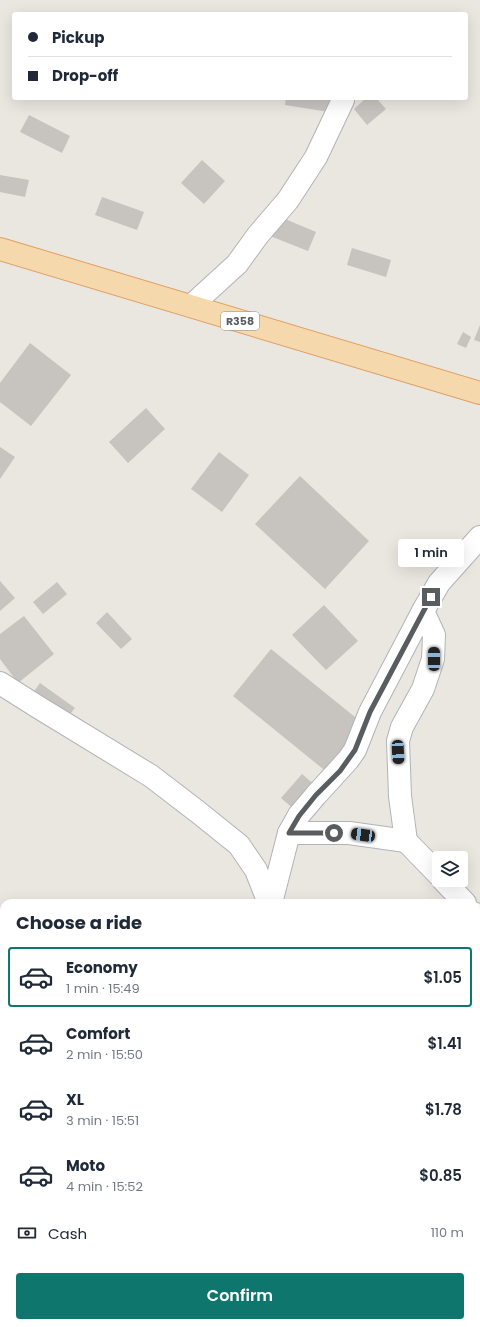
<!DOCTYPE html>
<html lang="en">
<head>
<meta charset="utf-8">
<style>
	body { margin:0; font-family:Poppins,sans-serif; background:#f2f2f3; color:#1f2937; height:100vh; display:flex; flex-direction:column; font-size:15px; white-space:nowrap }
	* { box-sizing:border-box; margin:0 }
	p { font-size:13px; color:#747a83 }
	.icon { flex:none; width:22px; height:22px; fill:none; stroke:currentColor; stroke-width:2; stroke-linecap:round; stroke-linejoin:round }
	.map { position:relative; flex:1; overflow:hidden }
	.drawer { position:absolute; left:0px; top:899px; width:480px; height:428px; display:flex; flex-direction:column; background:#fff; border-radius:12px 12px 0 0; box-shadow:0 4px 16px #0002 }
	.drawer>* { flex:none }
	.banner { position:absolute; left:12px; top:12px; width:456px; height:88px; border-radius:4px; box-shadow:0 4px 16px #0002; display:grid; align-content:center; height:88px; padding:0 16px; background:#fff }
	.controls { position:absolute; left:432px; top:851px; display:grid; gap:8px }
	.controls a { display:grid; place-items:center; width:36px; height:36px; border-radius:4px; background:#fff; box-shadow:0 4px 16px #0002; font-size:20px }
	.end { position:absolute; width:18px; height:18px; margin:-9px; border:5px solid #595d5f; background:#fff; box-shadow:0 0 0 2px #fff }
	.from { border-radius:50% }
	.bubble { position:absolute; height:28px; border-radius:4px; background:#fff; box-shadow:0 4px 16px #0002; font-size:13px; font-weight:600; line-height:28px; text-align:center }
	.car { position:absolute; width:12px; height:24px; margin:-12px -6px; border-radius:5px; box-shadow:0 0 3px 1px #0007; background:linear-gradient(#222 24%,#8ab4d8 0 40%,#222 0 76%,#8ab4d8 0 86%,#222 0) }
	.banner b { display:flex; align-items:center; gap:14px; height:38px; font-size:15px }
	.banner b+b { border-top:1px solid #e0e1e3 }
	.banner i { width:10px; height:10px; background:#1f2937 }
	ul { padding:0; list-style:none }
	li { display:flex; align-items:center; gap:12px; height:60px; margin:0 8px 6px; padding:0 8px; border:2px solid transparent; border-radius:4px }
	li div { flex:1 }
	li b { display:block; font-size:15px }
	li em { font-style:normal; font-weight:600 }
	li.active { border-color:#0f766e }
	li>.icon { width:36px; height:36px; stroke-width:1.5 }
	h2 { padding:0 16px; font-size:18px; line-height:48px }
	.pay { display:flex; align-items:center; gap:10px; height:44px; padding:0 16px; font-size:15px }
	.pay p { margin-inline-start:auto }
	.primary-button { display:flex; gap:8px; margin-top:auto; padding:8px 16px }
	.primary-button a { flex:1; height:46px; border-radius:4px; background:#0f766e; color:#fff; font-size:16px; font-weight:600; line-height:46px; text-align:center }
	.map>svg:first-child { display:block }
	.building { fill:#c7c3bf }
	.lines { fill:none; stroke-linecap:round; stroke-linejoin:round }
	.minor-casing { stroke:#b1b4b7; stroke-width:24 }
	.primary-casing { stroke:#dfa064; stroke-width:24 }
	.minor { stroke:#fff; stroke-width:22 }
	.primary { stroke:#f5d8ab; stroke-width:22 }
	.route { stroke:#595d5f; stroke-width:5 }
	.labels { text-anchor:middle; stroke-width:3; stroke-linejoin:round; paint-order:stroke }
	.shield { fill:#fff; stroke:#8b8e8f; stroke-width:1 }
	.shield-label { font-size:11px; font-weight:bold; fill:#595d5f }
</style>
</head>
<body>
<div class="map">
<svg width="480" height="1327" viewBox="0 0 480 1327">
	<rect width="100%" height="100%" fill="#eae6e0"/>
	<!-- building -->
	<g class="building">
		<path d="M286,98H331L329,112L285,105Z"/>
		<path d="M366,98H376L386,109L367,125L354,109Z"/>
		<path d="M29,115L70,136L62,153L20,132Z"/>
		<path d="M202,160L225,181L204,204L181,183Z"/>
		<path d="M0,175L29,180L25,197L0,192Z"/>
		<path d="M102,197L144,212L137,230L95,215Z"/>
		<path d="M278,216L316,232L308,251L270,236Z"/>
		<path d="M352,248L391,260L386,277L347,265Z"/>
		<path d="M480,325V342L474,340Z"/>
		<path d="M463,332L471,337L466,348L457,344Z"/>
		<path d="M30,343L71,375L31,426L0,402V383Z"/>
		<path d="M146,408L165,429L128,463L109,442Z"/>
		<path d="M0,447L15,457L0,479Z"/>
		<path d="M219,452L249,475L222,512L191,489Z"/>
		<path d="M300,476L369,541L325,589L255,524Z"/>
		<path d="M0,581L15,598L0,611Z"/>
		<path d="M57,582L67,594L43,614L33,602Z"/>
		<path d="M324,605L358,641L326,670L292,635Z"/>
		<path d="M107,612L132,639L121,649L96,623Z"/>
		<path d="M24,616L54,654L18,683L0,659V634Z"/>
		<path d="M271,649L366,726L328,773L233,696Z"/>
		<path d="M40,683L75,708L66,719L32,694Z"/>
		<path d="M302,774L316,786L296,811L281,798Z"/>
		<path d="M4,1286V1300L0,1302V1287Z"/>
		<path d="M0,1307L4,1313V1322L0,1326Z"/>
	</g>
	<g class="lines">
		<defs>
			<g id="minor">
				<path d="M191,306L237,264L258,235L288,200L316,157L343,100"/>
				<path d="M423,611L434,635L433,659L423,689L402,727L398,741L400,796L406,841L439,875"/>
				<path d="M0,683L38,707L151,776L198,812L239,845L256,870L269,903"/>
				<path d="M289,833H349L406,841"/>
				<path d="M443,880L465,903"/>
				<path d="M271,903L289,833L299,815L316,795L348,760L355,750L370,712L423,611L439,583L480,537"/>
				<path d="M476,914L480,918"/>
				<path d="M69,1327L71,1323"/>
			</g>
			<path id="primary" d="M0,249L480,393"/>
		</defs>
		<!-- minor casing -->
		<use href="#minor" class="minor-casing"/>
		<!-- primary casing -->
		<use href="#primary" class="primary-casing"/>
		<!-- minor -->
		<use href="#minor" class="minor"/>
		<!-- primary -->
		<use href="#primary" class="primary"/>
	</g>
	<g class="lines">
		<!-- route -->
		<path class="route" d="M334,833H289L299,816L316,795L340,771L355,750L370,712L431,597"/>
	</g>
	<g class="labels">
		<!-- shield labels -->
		<rect class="shield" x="221" y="312" width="38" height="18" rx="3"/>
		<g class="shield-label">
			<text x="240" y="325">R358</text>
		</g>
	</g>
</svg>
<div class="controls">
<a><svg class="icon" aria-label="layers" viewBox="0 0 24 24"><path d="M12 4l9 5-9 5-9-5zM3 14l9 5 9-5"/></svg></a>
</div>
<i class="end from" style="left:334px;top:833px"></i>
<i class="end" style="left:431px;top:597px"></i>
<div class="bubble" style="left:398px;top:539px;width:66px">1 min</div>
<i class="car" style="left:434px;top:659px;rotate:0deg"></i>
<i class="car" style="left:398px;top:752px;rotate:177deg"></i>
<i class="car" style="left:363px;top:835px;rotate:278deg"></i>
<div class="banner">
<b><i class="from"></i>Pickup</b>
<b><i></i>Drop-off</b>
</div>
<section class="drawer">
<h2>Choose a ride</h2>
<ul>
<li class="active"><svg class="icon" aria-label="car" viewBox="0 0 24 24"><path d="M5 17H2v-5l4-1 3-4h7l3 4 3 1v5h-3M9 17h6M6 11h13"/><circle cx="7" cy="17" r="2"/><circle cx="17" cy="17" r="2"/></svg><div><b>Economy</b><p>1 min · 15:49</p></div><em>$1.05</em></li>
<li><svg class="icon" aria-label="car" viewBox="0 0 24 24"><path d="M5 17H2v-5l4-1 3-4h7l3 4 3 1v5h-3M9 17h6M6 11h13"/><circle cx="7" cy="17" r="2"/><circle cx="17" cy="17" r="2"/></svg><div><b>Comfort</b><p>2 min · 15:50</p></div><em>$1.41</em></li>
<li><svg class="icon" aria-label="car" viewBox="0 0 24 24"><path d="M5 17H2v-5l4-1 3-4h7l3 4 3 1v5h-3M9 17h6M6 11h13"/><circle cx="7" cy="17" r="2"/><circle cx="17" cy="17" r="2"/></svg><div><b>XL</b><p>3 min · 15:51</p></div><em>$1.78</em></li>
<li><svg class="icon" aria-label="car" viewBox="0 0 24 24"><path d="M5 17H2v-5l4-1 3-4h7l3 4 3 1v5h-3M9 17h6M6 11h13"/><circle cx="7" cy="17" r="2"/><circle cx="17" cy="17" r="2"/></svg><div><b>Moto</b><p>4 min · 15:52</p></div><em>$0.85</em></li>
</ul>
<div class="pay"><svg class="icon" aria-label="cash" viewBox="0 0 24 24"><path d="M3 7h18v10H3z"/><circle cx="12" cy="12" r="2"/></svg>Cash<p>110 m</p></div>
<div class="primary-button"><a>Confirm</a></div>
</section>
</div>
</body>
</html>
